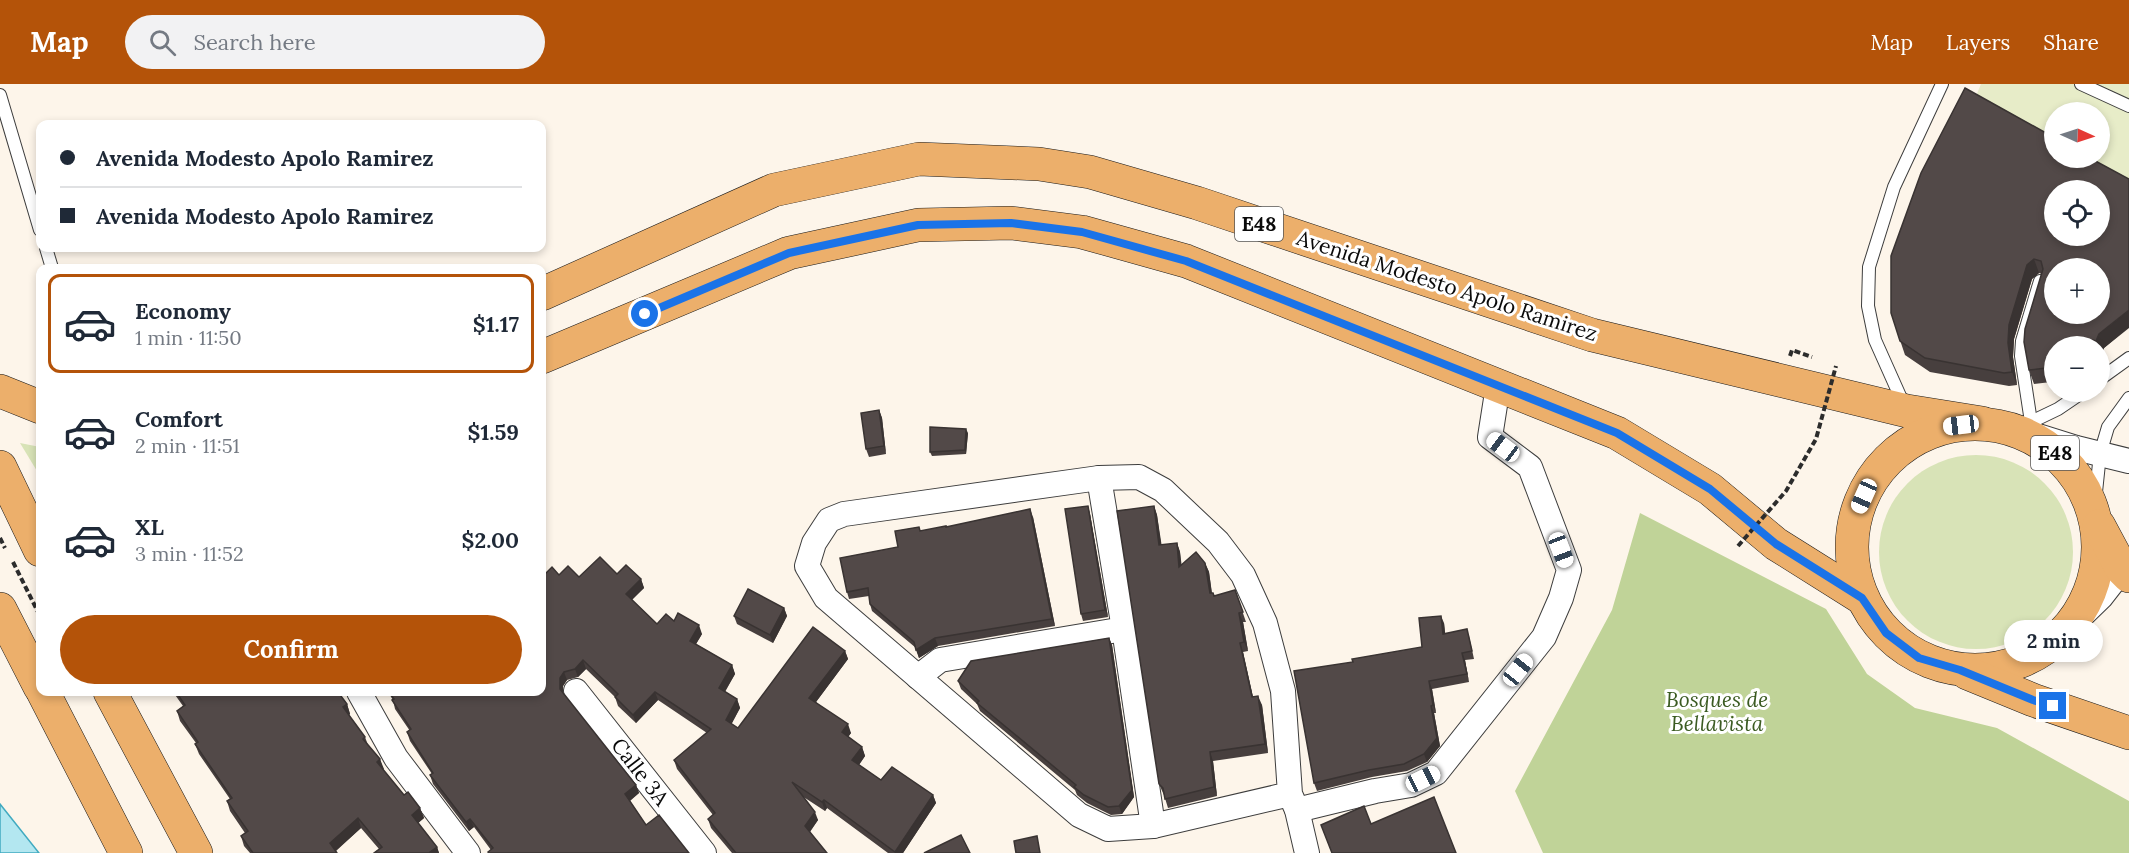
<!DOCTYPE html>
<html lang="en">
<head>
<meta charset="utf-8">
<style>
	body { margin:0; font-family:Lora,serif; background:#f2f2f3; color:#1f2937; height:100vh; display:flex; flex-direction:column; font-size:22px; white-space:nowrap }
	* { box-sizing:border-box; margin:0 }
	p { font-size:20px; color:#747a83 }
	.icon { flex:none; width:33px; height:33px; fill:none; stroke:currentColor; stroke-width:2; stroke-linecap:round; stroke-linejoin:round }
	.map { position:relative; flex:1; overflow:hidden }
	.drawer { position:absolute; left:36px; top:180px; width:510px; height:432px; display:flex; flex-direction:column; background:#fff; border-radius:12px; box-shadow:0 3px 9px #0003 }
	.drawer>* { flex:none }
	.guide { position:absolute; left:36px; top:36px; width:510px; height:132px; border-radius:12px; box-shadow:0 3px 9px #0003; display:grid; align-content:center; height:132px; padding:0 24px; background:#fff }
	.needle { width:39px; rotate:93deg }
	.buttons { position:absolute; left:2044px; top:18px; display:grid; gap:12px }
	.buttons a { display:grid; place-items:center; width:66px; height:66px; border-radius:50%; background:#fff; box-shadow:0 3px 9px #0003; font-size:30px }
	.end { position:absolute; width:27px; height:27px; margin:-14px; border:8px solid #1a73e8; background:#fff; box-shadow:0 0 0 3px #fff }
	.from { border-radius:50% }
	.bubble { position:absolute; height:42px; border-radius:21px; background:#fff; box-shadow:0 3px 9px #0003; font-size:20px; font-weight:700; line-height:42px; text-align:center }
	.car { position:absolute; width:18px; height:36px; margin:-18px -9px; border-radius:8px; box-shadow:0 0 4px 2px #0007; background:linear-gradient(#fff 24%,#345 0 40%,#fff 0 76%,#345 0 86%,#fff 0) }
	.guide b { display:flex; align-items:center; gap:21px; height:57px; font-size:22px }
	.guide b+b { border-top:2px solid #e0e1e3 }
	.guide i { width:15px; height:15px; background:#1f2937 }
	ul { padding:10px 0 0; list-style:none }
	li { display:flex; align-items:center; gap:18px; height:99px; margin:0 12px 9px; padding:0 12px; border:3px solid transparent; border-radius:12px }
	li div { flex:1 }
	li b { display:block; font-size:22px }
	li em { font-style:normal; font-weight:700 }
	li.active { border-color:#b45309 }
	li>.icon { width:54px; height:54px; stroke-width:1.5 }
	.cta { display:flex; gap:12px; margin-top:auto; padding:12px 24px }
	.cta a { flex:1; height:69px; border-radius:36px; background:#b45309; color:#fff; font-size:24px; font-weight:700; line-height:69px; text-align:center }
	header { display:flex; align-items:center; gap:36px; box-sizing:border-box; height:84px; padding:0 30px; background:#b45309; color:#fff }
	header strong { font-size:28px }
	nav { display:flex; gap:33px; margin-inline-start:auto; font-size:21px }
	.search { width:420px; height:54px; background:#f2f2f3; display:flex; align-items:center; gap:15px; box-sizing:border-box; padding:0 21px; border-radius:33px; color:#747a83; font-size:22px }
	.map>svg:first-child { display:block }
	.green { fill:#d8e3b7 }
	.forest { fill:#c0d398 }
	.pitch { fill:#e7ecc8 }
	.water { fill:#b3e7f0; stroke:#41aac0; stroke-width:1.5 }
	.lines { fill:none; stroke-linecap:round; stroke-linejoin:round }
	.service-casing { stroke:#3d3d3d; stroke-width:14 }
	.minor-casing { stroke:#3d3d3d; stroke-width:26 }
	.primary-casing { stroke:#1b1b1b; stroke-width:34 }
	.path { stroke:#2c2c2c; stroke-width:4; stroke-dasharray:6 3; stroke-linecap:butt }
	.service { stroke:#fff; stroke-width:12 }
	.minor { stroke:#fff; stroke-width:24 }
	.primary { stroke:#ecaf6b; stroke-width:33 }
	.path-bridge { stroke:#2c2c2c; stroke-width:4; stroke-dasharray:6 3; stroke-linecap:butt }
	.wall { fill:#473f3e }
	.shaded-wall { fill:#393332 }
	.building { fill:#524948; stroke:#393332; stroke-width:1.5; fill-rule:evenodd }
	.route { stroke:#1a73e8; stroke-width:8 }
	.labels { text-anchor:middle; stroke-width:6; stroke-linejoin:round; paint-order:stroke }
	.shield { fill:#fff; stroke:#545454; stroke-width:1.5 }
	.shield-label { font-size:20px; font-weight:bold; fill:#0a0a0a }
	.street-label { font-size:21px; fill:#0a0a0a; stroke:#fff }
	.park-label { font-size:21px; font-style:italic; fill:#3b5b22; stroke:#fff }
</style>
</head>
<body>
<header>
<strong>Map</strong>
<div class="search"><svg class="icon" aria-label="search" viewBox="0 0 24 24"><circle cx="10" cy="10" r="6"/><path d="M15 15l6 6"/></svg>Search here</div>
<nav><a>Map</a><a>Layers</a><a>Share</a></nav>
</header>
<div class="map">
<svg width="2129" height="769" viewBox="0 0 2129 769">
	<rect width="100%" height="100%" fill="#fdf5ea"/>
	<!-- green -->
	<g class="green">
		<path d="M20,359L40,363V392Z"/>
		<circle cx="1976" cy="468" r="97"/>
	</g>
	<!-- forest -->
	<path class="forest" d="M1640,429L1826,525L1867,590L1915,624L1997,644L2129,717V769H1543L1515,707L1612,526Z"/>
	<!-- pitch -->
	<path class="pitch" d="M1981,0H2129V97L2086,74H2100V28H2055V56L1976,12Z"/>
	<!-- water -->
	<path class="water" d="M0,720L39,769H0Z"/>
	<g class="lines">
		<defs>
			<g id="service">
				<path d="M2081,0L2129,22"/>
				<path d="M0,11L40,146"/>
				<path d="M46,164L52,184"/>
				<path d="M2100,295L2129,274"/>
				<path d="M1904,321L1875,256L1868,222L1869,183L1894,103L1942,0"/>
				<path d="M2031,338L2021,272L2022,257L2040,197"/>
				<path d="M1999,341L2031,338L2058,325L2083,308"/>
				<path d="M2094,427L2100,370L2108,343L2129,314"/>
			</g>
			<g id="minor">
				<path d="M2022,347L2076,364L2129,377"/>
				<path d="M1099,394L1124,545L1153,742"/>
				<path d="M2066,547L2101,513L2129,477"/>
				<path d="M918,593L940,576L1124,545"/>
				<path d="M576,607L704,769"/>
				<path d="M359,608L396,674L468,769"/>
				<path d="M1290,710L1153,742L1108,745L1079,731L826,514L807,482L814,459L829,436L844,430L1099,394L1139,393L1163,406L1218,458L1243,491L1265,539L1283,607L1290,710L1297,726L1307,769"/>
				<path d="M1297,726L1375,707L1411,701L1436,689L1544,553L1561,514L1569,486L1530,383L1490,353L1498,302"/>
			</g>
			<g id="primary">
				<path d="M542,210L774,106L919,75L1039,80L1090,88L1197,119L1592,251L1907,327L1982,339"/>
				<path d="M542,273L789,169L918,141L1011,139L1082,148L1186,177L1617,349L1710,405L1776,460L1862,514"/>
				<path d="M0,307L40,323"/>
				<circle cx="1975" cy="463" r="123"/>
				<path d="M0,383L40,466"/>
				<path d="M2099,442L2122,485L2129,492"/>
				<path d="M0,525L40,603"/>
				<path d="M1967,589L2033,616L2129,649"/>
				<path d="M43,608L126,769"/>
				<path d="M110,608L196,769"/>
			</g>
		</defs>
		<!-- service casing -->
		<use href="#service" class="service-casing"/>
		<!-- minor casing -->
		<use href="#minor" class="minor-casing"/>
		<!-- primary casing -->
		<use href="#primary" class="primary-casing"/>
		<!-- path -->
		<g class="path">
			<path d="M1790,272L1792,266L1812,273"/>
			<path d="M0,454L5,464"/>
			<path d="M13,478L40,532"/>
		</g>
		<!-- service -->
		<use href="#service" class="service"/>
		<!-- minor -->
		<use href="#minor" class="minor"/>
		<!-- primary -->
		<use href="#primary" class="primary"/>
		<!-- path-bridge -->
		<path class="path-bridge" d="M1738,462L1786,407L1816,355L1836,282"/>
	</g>
	<!-- wall -->
	<g class="wall">
		<path d="M1965,4L2117,253L2104,264L2101,271L2100,270V262H2055V296L2051,298L2034,300L2029,286L2042,190L2039,189L2032,195L2014,255L2013,273L2017,301L2009,302L1930,288L1905,271L1891,229Z"/>
		<path d="M879,326L882,334L886,370L869,373L866,365Z"/>
		<path d="M968,349L966,370L932,372L930,368Z"/>
		<path d="M1088,422L1090,430L1108,533L1083,537L1081,530Z"/>
		<path d="M1154,422L1157,431L1161,461L1177,459L1180,468L1181,481L1205,479L1209,488L1212,509H1213L1215,512L1235,506L1246,538H1243L1248,567L1243,568L1253,613L1262,621L1268,669L1213,677L1217,712L1168,724L1164,711L1163,709L1159,700Z"/>
		<path d="M1033,433L1055,542L938,562L919,574L916,564L872,527L870,520L869,512L849,515L847,508L898,463L920,447Z"/>
		<path d="M617,490L641,495L644,504L631,516L657,540L674,537L702,550L696,560L732,581L735,590L725,608L737,615L740,624L731,640L738,644L845,567L848,575L816,618L851,649L848,653L862,663L865,672L859,681L881,696L933,711L936,719L903,769H888L827,724L825,727L802,712L818,736L810,748L827,769H732L711,744L708,735L713,731L677,685L674,676L707,649L658,616L636,639L618,622L615,613L586,585L578,593L567,596L563,602V609L636,701L639,709L630,717L646,741L689,769L491,766L474,743L469,747L433,700L430,691L432,690L410,657L407,648L410,647L395,625L393,616L388,608H480L481,609L542,608L559,491L579,493Z"/>
		<path d="M784,524L787,532L773,559L737,540L734,532Z"/>
		<path d="M1444,539L1445,549L1469,552L1474,575L1465,576L1469,598L1432,605L1436,629H1434L1440,662L1427,678L1407,687L1372,693L1317,707L1314,699L1353,578L1422,563Z"/>
		<path d="M1109,554L1112,561L1134,713L1122,730L1111,731L1087,719L1077,711L1075,706L980,627L977,620L961,605L958,597Z"/>
		<path d="M173,608H338L347,620L350,630L349,631L365,653L368,661L380,675L383,686L404,711L420,724L424,734L418,739L437,763L439,769H374L379,765L361,744L336,767L337,769H250L244,762L241,752L245,749L230,727L227,717L230,715L199,670L195,660L196,659L180,637L177,627L183,622Z"/>
	</g>
	<!-- shaded-wall -->
	<g class="shaded-wall">
		<path d="M2034,175L2039,189L2032,195L2014,255L2013,273L2017,301L2012,288L2008,259L2009,241L2027,181Z"/>
		<path d="M2129,226V244L2104,264L2101,271L2100,262H2098L2096,257L2099,250Z"/>
		<path d="M2093,256L2096,262H2086Z"/>
		<path d="M879,326L882,334L886,370L884,362Z"/>
		<path d="M966,345L968,349L966,370L965,366Z"/>
		<path d="M1088,422L1090,430L1108,533L1105,526Z"/>
		<path d="M1154,422L1157,431L1163,470L1159,461Z"/>
		<path d="M1030,425L1033,433L1055,542L1052,535Z"/>
		<path d="M1177,459L1180,468L1183,492L1179,483Z"/>
		<path d="M1205,479L1209,488L1213,519L1210,509Z"/>
		<path d="M641,495L644,504L629,519L626,510Z"/>
		<path d="M784,524L787,532L773,559L770,551Z"/>
		<path d="M1239,529L1243,538L1248,567L1244,558Z"/>
		<path d="M1441,532L1444,539L1446,557L1443,550Z"/>
		<path d="M699,541L702,550L693,565L690,557Z"/>
		<path d="M935,554L938,562L919,574L916,566Z"/>
		<path d="M1109,554L1112,561L1134,713L1122,730L1119,722Z"/>
		<path d="M1240,559L1243,568L1255,622L1252,613Z"/>
		<path d="M845,567L848,575L813,622L809,614Z"/>
		<path d="M1462,569L1465,576L1469,598L1467,590Z"/>
		<path d="M583,576L586,585L578,593L575,585Z"/>
		<path d="M732,581L735,590L722,612L719,604Z"/>
		<path d="M564,588L567,596L563,602V613L560,605V594Z"/>
		<path d="M1429,597L1432,605L1436,629L1433,621Z"/>
		<path d="M655,608L658,616L636,639L633,631Z"/>
		<path d="M1258,612L1262,621L1268,669L1265,660Z"/>
		<path d="M737,615L740,624L729,645L726,636Z"/>
		<path d="M347,620L350,630L346,633L343,623Z"/>
		<path d="M1431,622L1434,629L1440,662L1427,678L1424,670Z"/>
		<path d="M848,640L851,649L845,657L842,648Z"/>
		<path d="M862,663L865,672L856,685L852,676Z"/>
		<path d="M1210,668L1213,677L1217,712L1214,703Z"/>
		<path d="M380,675L384,685L381,688L377,678Z"/>
		<path d="M636,701L639,709L628,718L625,710Z"/>
		<path d="M933,711L936,719L903,769H895V768Z"/>
		<path d="M824,716L827,724L825,727L822,718Z"/>
		<path d="M420,724L424,734L416,741L412,731Z"/>
		<path d="M815,728L818,736L808,750L805,742Z"/>
		<path d="M358,734L361,744L333,769L330,759Z"/>
		<path d="M470,735L474,743L469,747L466,738Z"/>
		<path d="M437,763L439,769H430V768Z"/>
	</g>
	<!-- building -->
	<g class="building">
		<path d="M1965,4L2055,54V74H2090L2129,95V226L2099,250L2096,257L2093,256L2086,262H2055V280L2046,284L2029,286L2024,258L2025,245L2043,185L2041,177L2034,175L2027,181L2009,241L2008,259L2012,288L2004,289L1925,274L1900,257L1891,229V172L1921,89ZM2055,106H2100V152H2055ZM2055,184H2100V230H2055Z"/>
		<path d="M879,326L884,362L866,365L861,329Z"/>
		<path d="M930,343L966,345L965,366L930,368Z"/>
		<path d="M1088,422L1105,526L1081,530L1065,425Z"/>
		<path d="M1154,422L1159,461L1177,459L1179,483L1196,468L1205,479L1210,509H1213L1214,512L1235,506L1243,528L1239,529L1244,558L1240,559L1252,613L1258,612L1265,660L1210,668L1214,703L1165,715L1163,704L1159,700L1117,427Z"/>
		<path d="M1030,425L1052,535L935,554L916,566L914,558L870,520L868,504L847,508L840,474L898,463L895,447L919,443L920,447L946,442V443Z"/>
		<path d="M600,473L617,490L626,481L641,495L626,510L657,540L666,530L674,537L678,529L699,541L690,557L732,581L719,604L737,615L726,636L738,644L813,543L845,567L809,614L848,640L842,648L862,663L852,676L881,696L892,683L933,711L895,768L824,716L822,718L792,698L815,728L805,742L827,769H736L708,735L715,729L674,676L711,645L655,608L633,631L615,613L618,610L583,576L575,585L564,588L560,594V605L636,701L625,710L646,741L659,731L689,769H489L488,768L493,764L470,735L466,738L430,691L433,689L407,648L411,645L392,616L394,615L389,608H480L481,609L483,608H542V493L552,483L559,491L568,482L579,493Z"/>
		<path d="M748,505L784,524L770,551L734,532Z"/>
		<path d="M1441,532L1443,550L1467,545L1472,567L1462,569L1467,590L1429,597L1433,621L1431,622L1437,654L1424,670L1404,680L1369,686L1314,699L1294,587L1353,578L1352,575L1422,563L1419,534Z"/>
		<path d="M1109,554L1132,706L1119,722L1108,723L1084,711L1074,703L1076,701L977,619L979,617L958,597L971,577Z"/>
		<path d="M176,608H338L347,620L343,623L365,653L363,655L380,675L377,678L404,711L408,708L420,724L412,731L437,763L430,768L431,769H374L382,763L358,734L330,759L337,769H253L241,752L248,747L227,717L232,714L195,660L198,658L177,627L185,621Z"/>
		<path d="M1434,713L1456,769H1332L1321,741L1364,722L1371,740Z"/>
		<path d="M961,751L970,769H924Z"/>
		<path d="M1037,752L1040,769H1016L1014,757Z"/>
	</g>
	<g class="lines">
		<!-- route -->
		<path class="route" d="M645,230L789,169L918,141L1011,139L1082,148L1186,177L1617,349L1710,405L1776,460L1862,514L1886,549L1919,574L1960,586L2033,616L2053,622"/>
	</g>
	<g class="labels">
		<!-- shield labels -->
		<g class="shield">
			<rect x="1235" y="123" width="48" height="34" rx="4.5"/>
			<rect x="2031" y="352" width="48" height="34" rx="4.5"/>
		</g>
		<g class="shield-label">
			<text x="1259" y="147">E48</text>
			<text x="2055" y="376">E48</text>
		</g>
		<!-- street labels -->
		<g class="street-label">
			<text transform="translate(1447 202) rotate(18)" y="7">Avenida Modesto Apolo Ramirez</text>
			<text transform="translate(640 688) rotate(52)" y="7">Calle 3A</text>
		</g>
		<!-- park labels -->
		<g class="park-label">
			<text x="1717" y="623">Bosques de<tspan x="1717" dy="24">Bellavista</tspan></text>
		</g>
	</g>
</svg>
<div class="buttons">
<a><svg class="needle" viewBox="-14 -14 28 28"><path d="M0-13l5 13h-10z" fill="#e53935"/><path d="M0 13l5-13h-10z" fill="#747a83"/></svg></a>
<a><svg class="icon" aria-label="locate" viewBox="0 0 24 24"><circle cx="12" cy="12" r="6"/><path d="M12 2v4M12 18v4M2 12h4M18 12h4"/></svg></a>
<a>+</a>
<a>−</a>
</div>
<i class="end from" style="left:645px;top:230px"></i>
<i class="end" style="left:2053px;top:622px"></i>
<div class="bubble" style="left:2004px;top:536px;width:99px">2 min</div>
<i class="car" style="left:1961px;top:341px;rotate:263deg"></i>
<i class="car" style="left:1503px;top:363px;rotate:307deg"></i>
<i class="car" style="left:1864px;top:412px;rotate:204deg"></i>
<i class="car" style="left:1561px;top:466px;rotate:159deg"></i>
<i class="car" style="left:1518px;top:586px;rotate:39deg"></i>
<i class="car" style="left:1423px;top:695px;rotate:64deg"></i>
<div class="guide">
<b><i class="from"></i>Avenida Modesto Apolo Ramirez</b>
<b><i></i>Avenida Modesto Apolo Ramirez</b>
</div>
<section class="drawer">
<ul>
<li class="active"><svg class="icon" aria-label="car" viewBox="0 0 24 24"><path d="M5 17H2v-5l4-1 3-4h7l3 4 3 1v5h-3M9 17h6M6 11h13"/><circle cx="7" cy="17" r="2"/><circle cx="17" cy="17" r="2"/></svg><div><b>Economy</b><p>1 min · 11:50</p></div><em>$1.17</em></li>
<li><svg class="icon" aria-label="car" viewBox="0 0 24 24"><path d="M5 17H2v-5l4-1 3-4h7l3 4 3 1v5h-3M9 17h6M6 11h13"/><circle cx="7" cy="17" r="2"/><circle cx="17" cy="17" r="2"/></svg><div><b>Comfort</b><p>2 min · 11:51</p></div><em>$1.59</em></li>
<li><svg class="icon" aria-label="car" viewBox="0 0 24 24"><path d="M5 17H2v-5l4-1 3-4h7l3 4 3 1v5h-3M9 17h6M6 11h13"/><circle cx="7" cy="17" r="2"/><circle cx="17" cy="17" r="2"/></svg><div><b>XL</b><p>3 min · 11:52</p></div><em>$2.00</em></li>
</ul>
<div class="cta"><a>Confirm</a></div>
</section>
</div>
</body>
</html>
